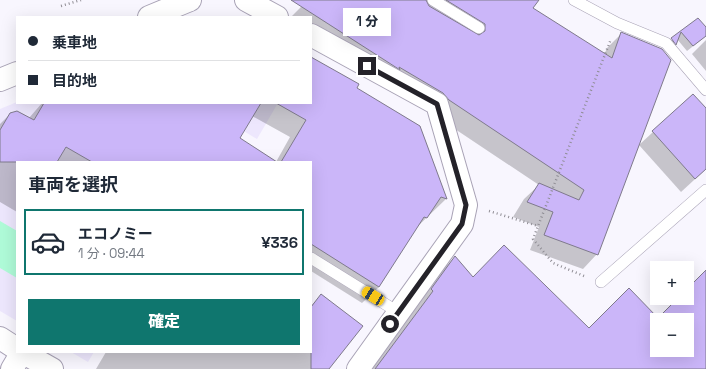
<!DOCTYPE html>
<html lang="ja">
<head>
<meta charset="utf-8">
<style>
	body { margin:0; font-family:"Space Grotesk","Noto Sans JP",sans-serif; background:#f6f6f7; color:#1f2937; height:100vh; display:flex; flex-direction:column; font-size:15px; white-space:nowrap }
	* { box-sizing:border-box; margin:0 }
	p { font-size:13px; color:#747a83 }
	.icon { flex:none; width:22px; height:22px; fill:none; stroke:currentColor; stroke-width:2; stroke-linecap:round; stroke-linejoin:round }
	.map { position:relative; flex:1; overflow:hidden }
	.side { position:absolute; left:16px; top:161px; width:296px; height:192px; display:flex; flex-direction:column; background:#fff; border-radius:0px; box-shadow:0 4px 16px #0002 }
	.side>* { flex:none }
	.hud { position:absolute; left:16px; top:16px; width:296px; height:88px; border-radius:0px; box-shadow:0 4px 16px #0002; display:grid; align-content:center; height:88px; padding:0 12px; background:#fff }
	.controls { position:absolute; left:650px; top:261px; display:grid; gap:8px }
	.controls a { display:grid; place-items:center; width:44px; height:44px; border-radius:0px; background:#fff; box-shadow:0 4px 16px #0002; font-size:20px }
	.end { position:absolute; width:18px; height:18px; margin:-9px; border:5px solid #242229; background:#fff; box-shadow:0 0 0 2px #fff }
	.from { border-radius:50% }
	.bubble { position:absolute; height:28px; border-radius:0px; background:#fff; box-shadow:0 4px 16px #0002; font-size:13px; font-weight:800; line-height:28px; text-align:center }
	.car { position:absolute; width:12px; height:24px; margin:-12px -6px; border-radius:5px; box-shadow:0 0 3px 1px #0007; background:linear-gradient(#f5c518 24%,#345 0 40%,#f5c518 0 76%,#345 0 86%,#f5c518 0) }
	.hud b { display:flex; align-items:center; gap:14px; height:38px; font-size:15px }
	.hud b+b { border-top:1px solid #e0e1e3 }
	.hud i { width:10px; height:10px; background:#1f2937 }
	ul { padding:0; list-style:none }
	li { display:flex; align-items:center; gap:12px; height:66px; margin:0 8px 6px; padding:0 4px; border:2px solid #e0e1e3; border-radius:0px }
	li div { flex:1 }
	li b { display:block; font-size:15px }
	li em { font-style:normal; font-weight:800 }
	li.active { border-color:#0f766e }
	li>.icon { width:36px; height:36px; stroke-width:1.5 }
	h2 { padding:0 12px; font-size:18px; line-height:48px }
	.action { display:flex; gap:8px; margin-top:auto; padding:8px 12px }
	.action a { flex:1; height:46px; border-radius:0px; background:#0f766e; color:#fff; font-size:16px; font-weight:800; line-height:46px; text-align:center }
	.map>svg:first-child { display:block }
	.built { fill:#ede7fd }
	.green { fill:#affbd8 }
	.shadow { fill:#0003; fill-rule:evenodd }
	.building { fill:#cbb6f9; stroke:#7f7a8c; fill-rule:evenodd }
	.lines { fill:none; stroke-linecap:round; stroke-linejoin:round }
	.lane-casing { stroke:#a9a3b6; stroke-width:12 }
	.street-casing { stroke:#a9a3b6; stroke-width:24 }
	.secondary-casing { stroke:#a9a3b6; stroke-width:24 }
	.path { stroke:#8f8d94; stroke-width:2.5; stroke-dasharray:1 3; stroke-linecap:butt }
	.lane { stroke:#fff; stroke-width:11 }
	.street { stroke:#fff; stroke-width:22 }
	.secondary { stroke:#fff; stroke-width:22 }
	.route { stroke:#242229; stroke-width:5 }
</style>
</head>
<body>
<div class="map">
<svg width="706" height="369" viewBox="0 0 706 369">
	<rect width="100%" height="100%" fill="#f8f6fe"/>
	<!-- built -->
	<g class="built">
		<path d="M17,102V103H278L257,139L232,124L209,162H17V321L0,311V109Z"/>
		<path d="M71,352H94L88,362Z"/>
	</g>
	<!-- green -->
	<path class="green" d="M0,221L17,231V278L0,268Z"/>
	<!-- shadow -->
	<g class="shadow">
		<path d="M308,0H524L532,8L604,55L607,48L622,33L597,254L583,269L530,250L539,227L513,217L524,199L539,185L434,115L311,37V17H291Z"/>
		<path d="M698,19L706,29V36L687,51L677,39L671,49L667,44Z"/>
		<path d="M706,40V71L692,54Z"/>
		<path d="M311,59L355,89L420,126L446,199L416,228L379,287L362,303L311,271V162H276L290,137L252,116L238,138L276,162H17V212L0,202V124L10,114L29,118L42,103H311Z"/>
		<path d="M693,95L706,110V169L681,192L639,145Z"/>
		<path d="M455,257L472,278L589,329L658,319L679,298H687V290L706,272V369H371L442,270ZM657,320H687V350H657Z"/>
		<path d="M321,296L328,369H96L106,352H311V306Z"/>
	</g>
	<!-- building -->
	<g class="building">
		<path d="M291,0H426L429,6L479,35L485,31V24L446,0H539L533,8L612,58L621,32L662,49L671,60L598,255L544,235L553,212L527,202L539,183L579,200L584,190L449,100L443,93L399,67L400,70L397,68Z"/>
		<path d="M698,18L706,27V36L693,46L681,32L676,45L671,38Z"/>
		<path d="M311,57L359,84L357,88L420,126L447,199L441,197L427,218L424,217L379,287L311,244V162H281L306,120L276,103H311Z"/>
		<path d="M693,94L706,108V169L695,179L652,131Z"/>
		<path d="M44,103H261L240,138L277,162H92L66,147L57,162H0V130L10,113L17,111L34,120Z"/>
		<path d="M504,245L589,328L629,288L658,318L678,298H687V289L706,270V369H375L433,291L431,289L455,256L473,277ZM657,320H687V350H657Z"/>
		<path d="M321,294L363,326L329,369H311V307Z"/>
	</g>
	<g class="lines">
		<defs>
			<g id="lane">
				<path d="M433,0L479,28"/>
				<path d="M574,0L617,23L666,43L706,90"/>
				<path d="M311,258L398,312"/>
				<path d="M601,282L706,190"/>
			</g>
			<g id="street">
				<path d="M246,0L277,17"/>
				<path d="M311,35L437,104L466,205L462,224L358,369"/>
			</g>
			<g id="secondary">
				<path d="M149,17L190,0"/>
				<path d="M0,80L17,73"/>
				<path d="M0,338L17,349"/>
				<path d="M22,352L52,369"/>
				<path d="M12,369L22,352"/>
			</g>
		</defs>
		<!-- lane casing -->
		<use href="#lane" class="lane-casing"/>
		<!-- street casing -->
		<use href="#street" class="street-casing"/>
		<!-- secondary casing -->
		<use href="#secondary" class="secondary-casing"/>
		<!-- path -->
		<g class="path">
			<path d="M61,6L81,0"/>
			<path d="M489,211L538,226"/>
			<path d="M584,276L553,263L533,239L611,39"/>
		</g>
		<!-- lane -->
		<use href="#lane" class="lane"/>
		<!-- street -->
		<use href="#street" class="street"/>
		<!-- secondary -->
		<use href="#secondary" class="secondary"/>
	</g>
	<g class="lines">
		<!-- route -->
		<path class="route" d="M367,66L437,104L466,205L462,224L390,324"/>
	</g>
</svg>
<div class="controls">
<a>+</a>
<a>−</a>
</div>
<i class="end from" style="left:390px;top:324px"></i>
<i class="end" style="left:367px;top:66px"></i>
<div class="bubble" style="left:343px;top:8px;width:48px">1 分</div>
<i class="car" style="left:373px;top:296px;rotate:302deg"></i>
<div class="hud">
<b><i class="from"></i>乗車地</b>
<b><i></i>目的地</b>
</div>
<section class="side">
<h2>車両を選択</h2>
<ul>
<li class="active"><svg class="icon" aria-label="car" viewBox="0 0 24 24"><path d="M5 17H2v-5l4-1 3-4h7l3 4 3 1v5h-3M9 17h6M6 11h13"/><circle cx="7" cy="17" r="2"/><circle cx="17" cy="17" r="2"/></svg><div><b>エコノミー</b><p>1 分 · 09:44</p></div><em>¥336</em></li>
</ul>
<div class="action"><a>確定</a></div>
</section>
</div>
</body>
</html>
